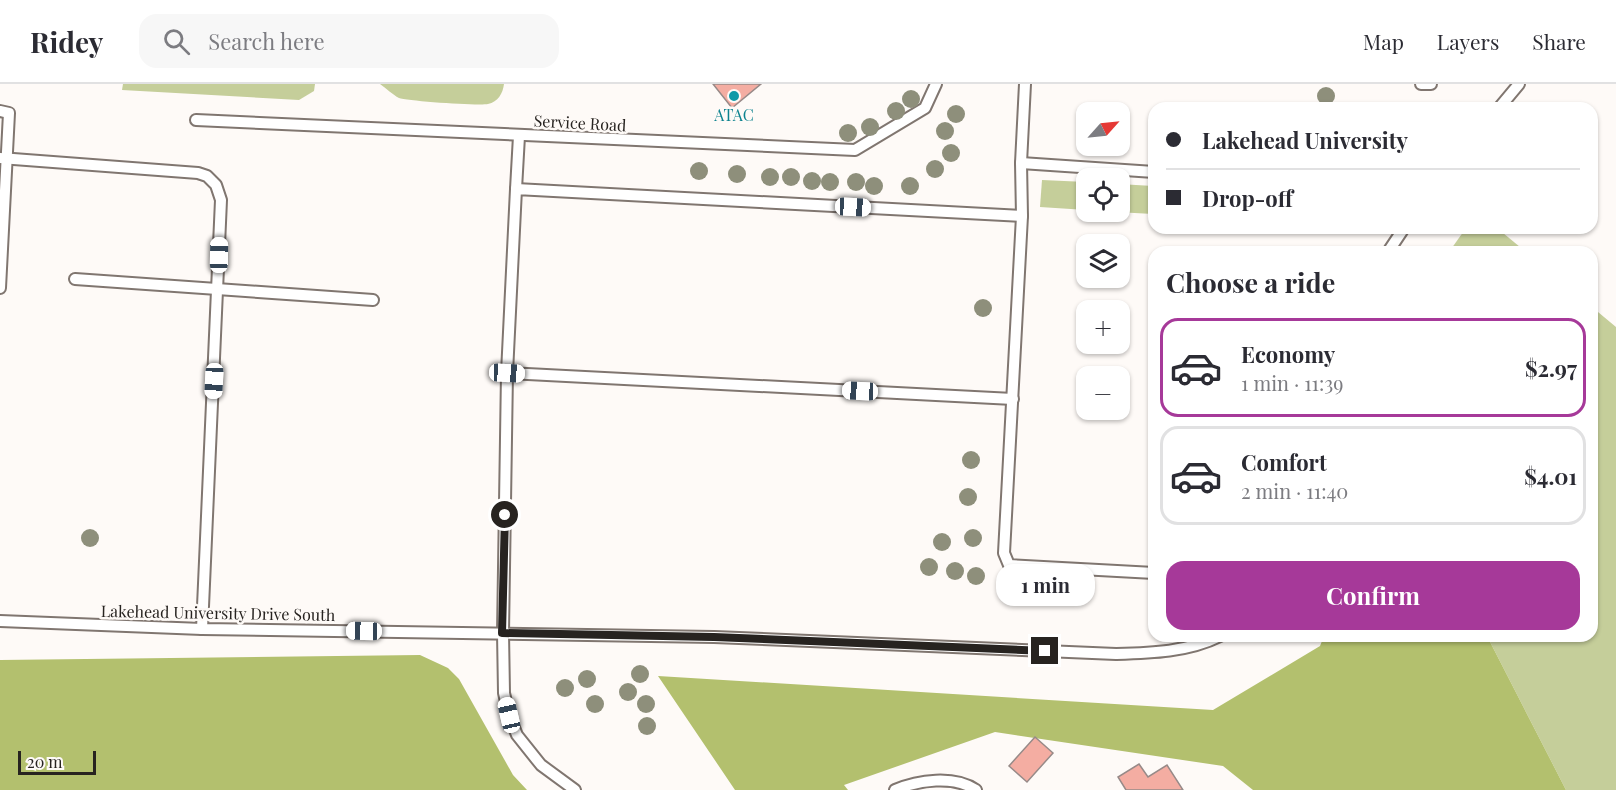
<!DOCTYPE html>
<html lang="en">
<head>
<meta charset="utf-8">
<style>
	body { margin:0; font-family:"Playfair Display",serif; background:#f7f7f7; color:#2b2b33; height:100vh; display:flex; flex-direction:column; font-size:22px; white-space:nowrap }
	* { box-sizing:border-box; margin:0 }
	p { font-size:20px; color:#7c7c81 }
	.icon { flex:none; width:33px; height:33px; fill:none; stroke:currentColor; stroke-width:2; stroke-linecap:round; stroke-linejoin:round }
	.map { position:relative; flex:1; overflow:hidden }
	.panel { position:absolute; left:1148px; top:162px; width:450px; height:396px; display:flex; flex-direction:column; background:#fff; border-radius:18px; box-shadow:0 2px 4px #0004 }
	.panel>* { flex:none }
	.top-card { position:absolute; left:1148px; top:18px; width:450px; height:132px; border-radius:18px; box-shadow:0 2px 4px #0004; display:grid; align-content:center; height:132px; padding:0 18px; background:#fff }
	.needle { width:39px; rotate:63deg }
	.buttons { position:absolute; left:1076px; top:18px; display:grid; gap:12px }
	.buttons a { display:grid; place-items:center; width:54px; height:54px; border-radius:12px; background:#fff; box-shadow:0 2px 4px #0004; font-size:30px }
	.scale { position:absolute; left:18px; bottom:15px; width:78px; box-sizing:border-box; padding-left:6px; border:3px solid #272320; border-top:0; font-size:16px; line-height:21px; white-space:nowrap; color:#272320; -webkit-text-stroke:4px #fefaf7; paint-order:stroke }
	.end { position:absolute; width:27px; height:27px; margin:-14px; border:8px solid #272320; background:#fff; box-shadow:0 0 0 3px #fff }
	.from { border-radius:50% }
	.bubble { position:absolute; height:42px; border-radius:18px; background:#fff; box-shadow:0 2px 4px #0004; font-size:20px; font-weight:700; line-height:42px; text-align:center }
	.car { position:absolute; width:18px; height:36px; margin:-18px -9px; border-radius:8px; box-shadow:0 0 4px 2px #0007; background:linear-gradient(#fff 24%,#345 0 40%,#fff 0 76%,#345 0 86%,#fff 0) }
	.top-card b { display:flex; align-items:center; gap:21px; height:57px; font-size:22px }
	.top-card b+b { border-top:2px solid #e1e1e2 }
	.top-card i { width:15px; height:15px; background:#2b2b33 }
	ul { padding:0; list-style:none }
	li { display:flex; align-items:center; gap:18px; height:99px; margin:0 12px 9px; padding:0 6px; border:3px solid #e1e1e2; border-radius:18px }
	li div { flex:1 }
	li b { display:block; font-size:22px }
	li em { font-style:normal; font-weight:700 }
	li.on { border-color:#a63999 }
	li>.icon { width:54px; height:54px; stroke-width:1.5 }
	h2 { padding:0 18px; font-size:27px; line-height:72px }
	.cta { display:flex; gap:12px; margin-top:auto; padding:12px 18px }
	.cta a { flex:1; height:69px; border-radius:18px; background:#a63999; color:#fff; font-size:24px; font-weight:700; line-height:69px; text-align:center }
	header { display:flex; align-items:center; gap:36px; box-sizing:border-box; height:84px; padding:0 30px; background:#fff; border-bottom:2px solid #e1e1e2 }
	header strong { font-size:28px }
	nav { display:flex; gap:33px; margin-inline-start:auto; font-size:21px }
	.search { width:420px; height:54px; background:#f7f7f7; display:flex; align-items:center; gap:15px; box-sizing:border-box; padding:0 21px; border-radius:18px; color:#7c7c81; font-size:22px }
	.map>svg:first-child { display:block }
	.green { fill:#c5ce9a }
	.forest { fill:#b3c06e }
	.building { fill:#f4ada2; stroke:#978a88; stroke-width:1.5 }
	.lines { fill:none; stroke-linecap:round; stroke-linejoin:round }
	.lane-casing { stroke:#807670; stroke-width:14 }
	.lane { stroke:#fff; stroke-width:10 }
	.tree { fill:#8e8f7b }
	.route { stroke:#272320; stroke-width:8 }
	.culture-dot { fill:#0f9aa8; stroke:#fefaf7; stroke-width:2 }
	.labels { text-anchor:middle; stroke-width:5; stroke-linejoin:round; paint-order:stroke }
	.culture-label { font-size:16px; fill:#0d838f; stroke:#fefaf7 }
	.street-label { font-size:16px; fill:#272320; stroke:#fefaf7 }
</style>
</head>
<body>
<header>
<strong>Ridey</strong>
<div class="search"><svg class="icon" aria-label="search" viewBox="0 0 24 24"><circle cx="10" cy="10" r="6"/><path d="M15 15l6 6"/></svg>Search here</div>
<nav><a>Map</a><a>Layers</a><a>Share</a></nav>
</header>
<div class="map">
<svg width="1616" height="706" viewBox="0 0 1616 706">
	<rect width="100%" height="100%" fill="#fefaf7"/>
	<!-- green -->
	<g class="green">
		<path d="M123,0H315L314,7L299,16L122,6Z"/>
		<path d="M380,0H504C503,9 498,18 488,20C479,22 407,17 399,14C393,11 386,4 380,0Z"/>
		<path d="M1042,96L1086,98V126L1040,123Z"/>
		<path d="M1119,100L1153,102V130L1116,128H1119Z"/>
		<path d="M1466,144H1497L1526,168H1449Z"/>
		<path d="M1592,223L1616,243V706H1566L1487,552H1592Z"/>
	</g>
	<!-- forest -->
	<g class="forest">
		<path d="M1324,552H1487L1566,706H1253L1223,682L995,648L844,701L848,706H735L658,592L1213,626L1320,562Z"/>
		<path d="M420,571L448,584L459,595L513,691L527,706H0V576Z"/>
	</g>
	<!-- building -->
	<g class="building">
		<path d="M713,0H761L732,24Z"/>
		<path d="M1035,653L1053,669L1027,698L1009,682Z"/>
		<path d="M1139,680L1148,693L1167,681L1183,706H1126L1118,693Z"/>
	</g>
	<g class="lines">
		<defs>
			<g id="lane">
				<path d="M1025,0L1021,79L1022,132L1004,469L1009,481L1154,489"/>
				<path d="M1421,0H1431"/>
				<path d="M1499,24L1519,0"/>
				<path d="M0,27L9,29L0,204"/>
				<path d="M196,36L855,66L925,24L936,0"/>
				<path d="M0,74L198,89L207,92L216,101L221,116L202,545"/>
				<path d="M1021,79L1154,88"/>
				<path d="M516,105L519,52"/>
				<path d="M1388,168L1404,144"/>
				<path d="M75,195L373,216"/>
				<path d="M507,289L1013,315"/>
				<path d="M0,537L202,545L714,553L1116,570C1151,569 1188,568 1220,552"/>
				<path d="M575,706L541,681L517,651L509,631L504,609L503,549L507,289L516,105L1022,132"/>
				<path d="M895,706C918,696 954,691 976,706"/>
			</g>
		</defs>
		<!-- lane casing -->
		<use href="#lane" class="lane-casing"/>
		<!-- lane -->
		<use href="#lane" class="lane"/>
	</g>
	<!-- trees -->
	<g class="tree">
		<circle cx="1326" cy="12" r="9"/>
		<circle cx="911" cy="15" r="9"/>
		<circle cx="896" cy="27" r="9"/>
		<circle cx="956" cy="30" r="9"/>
		<circle cx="870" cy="43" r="9"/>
		<circle cx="945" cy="47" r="9"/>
		<circle cx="848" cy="49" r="9"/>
		<circle cx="951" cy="69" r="9"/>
		<circle cx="935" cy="85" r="9"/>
		<circle cx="699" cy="87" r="9"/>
		<circle cx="737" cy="90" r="9"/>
		<circle cx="770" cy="93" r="9"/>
		<circle cx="791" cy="93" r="9"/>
		<circle cx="812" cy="97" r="9"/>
		<circle cx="830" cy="98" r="9"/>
		<circle cx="856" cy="98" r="9"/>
		<circle cx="874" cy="102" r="9"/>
		<circle cx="910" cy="102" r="9"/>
		<circle cx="983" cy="224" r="9"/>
		<circle cx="971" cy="376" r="9"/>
		<circle cx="968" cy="413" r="9"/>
		<circle cx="90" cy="454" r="9"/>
		<circle cx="973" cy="454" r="9"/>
		<circle cx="942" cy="458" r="9"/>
		<circle cx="929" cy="483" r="9"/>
		<circle cx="955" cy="487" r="9"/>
		<circle cx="976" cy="492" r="9"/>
		<circle cx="640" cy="590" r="9"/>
		<circle cx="587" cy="595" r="9"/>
		<circle cx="565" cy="604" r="9"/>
		<circle cx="628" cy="608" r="9"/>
		<circle cx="595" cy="620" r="9"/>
		<circle cx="646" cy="620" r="9"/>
		<circle cx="647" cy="642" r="9"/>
	</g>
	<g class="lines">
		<!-- route -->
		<path class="route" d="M505,431L502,549L714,553L1045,567"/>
	</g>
	<!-- markers -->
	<circle class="culture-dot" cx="734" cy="12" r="6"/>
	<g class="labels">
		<!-- culture labels -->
		<g class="culture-label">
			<text x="734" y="37">ATAC</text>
		</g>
		<!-- street labels -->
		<g class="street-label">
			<text transform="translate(580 39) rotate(3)" y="6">Service Road</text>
			<text transform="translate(218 529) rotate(1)" y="6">Lakehead University Drive South</text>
		</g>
	</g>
</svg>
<div class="buttons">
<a><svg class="needle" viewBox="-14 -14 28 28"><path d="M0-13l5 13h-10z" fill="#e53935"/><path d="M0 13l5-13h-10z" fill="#7c7c81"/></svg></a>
<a><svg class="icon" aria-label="locate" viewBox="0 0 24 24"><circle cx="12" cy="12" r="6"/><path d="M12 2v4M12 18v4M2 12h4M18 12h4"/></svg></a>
<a><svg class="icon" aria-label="layers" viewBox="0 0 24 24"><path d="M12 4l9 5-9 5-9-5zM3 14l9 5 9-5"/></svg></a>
<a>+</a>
<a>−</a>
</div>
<div class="scale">20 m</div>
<i class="end from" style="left:505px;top:431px"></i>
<i class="end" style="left:1045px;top:567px"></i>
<div class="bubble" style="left:996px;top:480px;width:99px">1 min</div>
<i class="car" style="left:853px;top:123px;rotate:93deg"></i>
<i class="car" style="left:219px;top:171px;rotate:1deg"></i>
<i class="car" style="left:507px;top:289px;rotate:93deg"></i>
<i class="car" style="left:214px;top:297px;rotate:183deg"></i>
<i class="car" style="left:860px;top:307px;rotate:273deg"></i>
<i class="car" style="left:364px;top:547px;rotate:271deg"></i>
<i class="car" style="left:509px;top:631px;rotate:347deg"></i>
<div class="top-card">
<b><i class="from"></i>Lakehead University</b>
<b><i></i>Drop-off</b>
</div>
<section class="panel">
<h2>Choose a ride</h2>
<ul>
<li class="on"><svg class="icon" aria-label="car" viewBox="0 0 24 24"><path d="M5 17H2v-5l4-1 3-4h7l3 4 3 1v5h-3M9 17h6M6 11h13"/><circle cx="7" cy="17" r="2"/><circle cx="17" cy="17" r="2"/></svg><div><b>Economy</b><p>1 min · 11:39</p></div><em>$2.97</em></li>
<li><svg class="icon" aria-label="car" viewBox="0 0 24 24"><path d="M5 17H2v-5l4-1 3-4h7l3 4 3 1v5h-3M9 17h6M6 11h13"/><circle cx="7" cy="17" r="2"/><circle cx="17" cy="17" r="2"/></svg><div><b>Comfort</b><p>2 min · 11:40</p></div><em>$4.01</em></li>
</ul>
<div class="cta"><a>Confirm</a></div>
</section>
</div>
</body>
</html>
